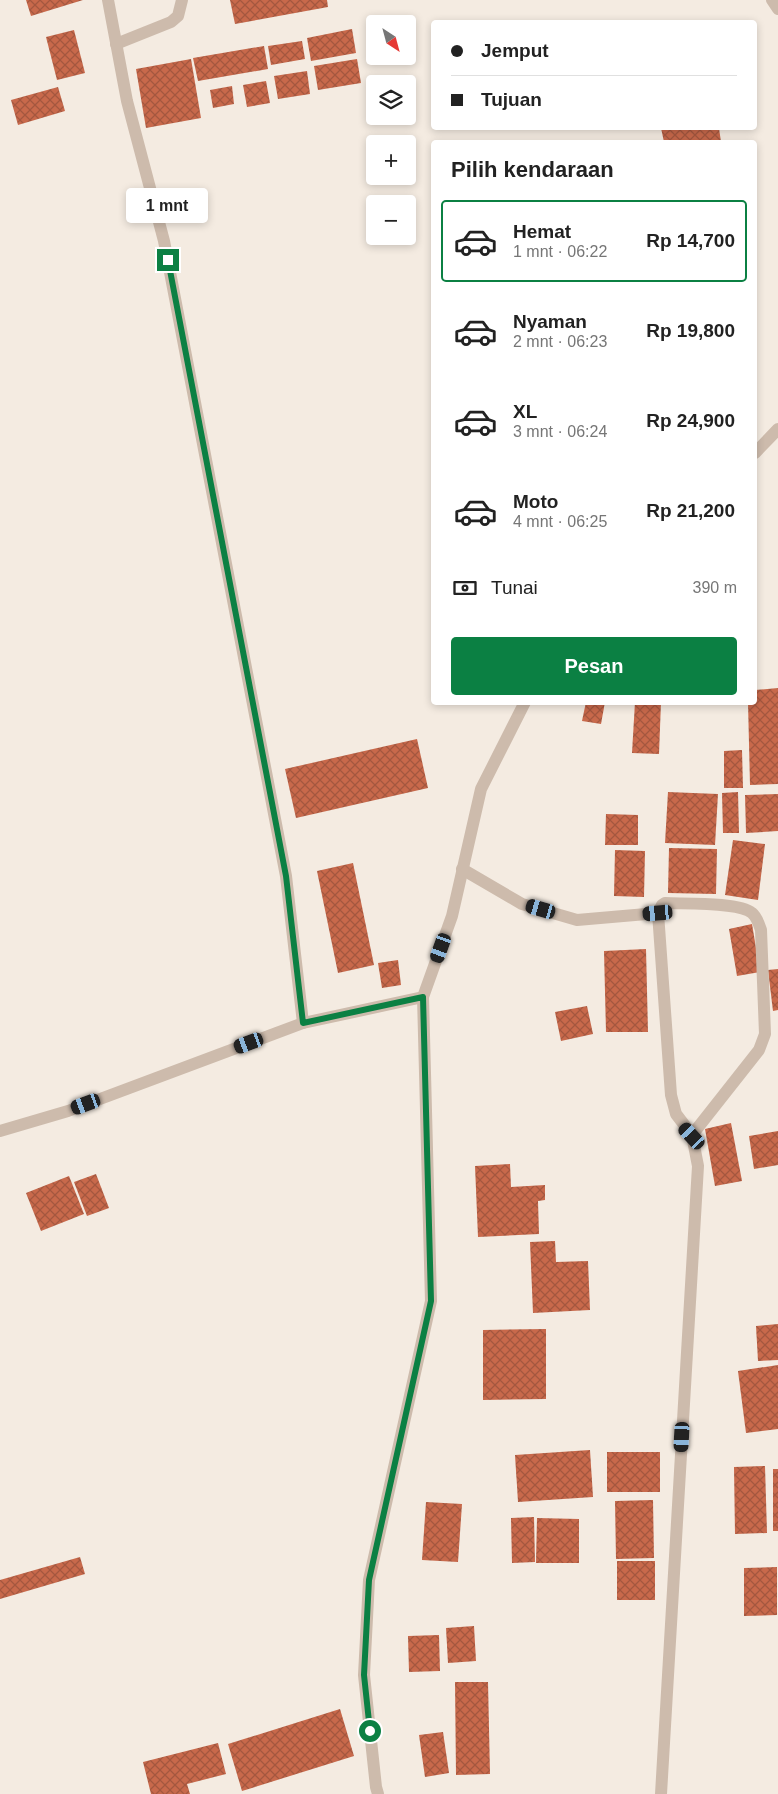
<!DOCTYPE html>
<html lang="id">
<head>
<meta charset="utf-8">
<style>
	body { margin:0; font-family:Arial,sans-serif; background:#f2f2f2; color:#222; height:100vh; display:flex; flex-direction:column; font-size:19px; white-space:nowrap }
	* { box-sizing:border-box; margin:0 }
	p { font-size:16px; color:#767676 }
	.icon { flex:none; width:28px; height:28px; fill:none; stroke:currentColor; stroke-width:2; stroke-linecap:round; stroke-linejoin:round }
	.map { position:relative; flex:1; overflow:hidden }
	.panel { position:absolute; left:431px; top:140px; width:326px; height:565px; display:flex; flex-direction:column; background:#fff; border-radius:5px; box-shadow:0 2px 8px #0003 }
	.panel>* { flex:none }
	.top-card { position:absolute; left:431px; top:20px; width:326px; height:110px; border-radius:5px; box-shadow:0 2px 8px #0003; display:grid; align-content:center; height:110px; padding:0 20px; background:#fff }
	.needle { width:32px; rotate:144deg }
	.tools { position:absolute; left:366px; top:15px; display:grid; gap:10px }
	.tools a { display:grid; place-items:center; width:50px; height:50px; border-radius:5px; background:#fff; box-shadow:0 2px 8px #0003; font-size:25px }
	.end { position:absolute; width:22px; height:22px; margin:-11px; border:6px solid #0b8043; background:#fff; box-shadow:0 0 0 2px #fff }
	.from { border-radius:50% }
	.bubble { position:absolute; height:35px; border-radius:5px; background:#fff; box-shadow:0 2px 8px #0003; font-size:16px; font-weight:700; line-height:35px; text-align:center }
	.car { position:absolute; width:15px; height:30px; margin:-15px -8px; border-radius:6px; box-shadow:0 0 4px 1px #0007; background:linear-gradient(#222 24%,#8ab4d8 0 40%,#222 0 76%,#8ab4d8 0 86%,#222 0) }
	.top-card b { display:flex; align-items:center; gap:18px; height:48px; font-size:19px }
	.top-card b+b { border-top:1px solid #e0e0e0 }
	.top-card i { width:12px; height:12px; background:#222 }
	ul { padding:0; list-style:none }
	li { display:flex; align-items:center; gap:15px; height:82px; margin:0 10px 8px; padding:0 10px; border:2px solid transparent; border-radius:5px }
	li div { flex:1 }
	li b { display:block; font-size:19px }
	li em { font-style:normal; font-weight:700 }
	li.on { border-color:#0b8043 }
	li>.icon { width:45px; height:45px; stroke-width:1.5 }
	h2 { padding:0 20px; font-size:22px; line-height:60px }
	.pay { display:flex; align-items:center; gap:12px; height:55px; padding:0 20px; font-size:19px }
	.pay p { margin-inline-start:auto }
	.button { display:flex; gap:10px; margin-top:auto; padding:10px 20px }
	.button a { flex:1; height:58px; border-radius:5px; background:#0b8043; color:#fff; font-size:20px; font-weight:700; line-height:58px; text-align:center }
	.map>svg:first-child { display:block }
	.building { fill:url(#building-cross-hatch) }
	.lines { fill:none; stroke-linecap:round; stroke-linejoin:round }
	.minor { stroke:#cdbbac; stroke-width:12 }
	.route { stroke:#0b8043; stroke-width:6 }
</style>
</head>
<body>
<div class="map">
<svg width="778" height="1794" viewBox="0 0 778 1794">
	<defs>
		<pattern id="building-cross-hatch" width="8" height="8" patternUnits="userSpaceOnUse" patternTransform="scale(1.25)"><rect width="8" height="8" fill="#c8694b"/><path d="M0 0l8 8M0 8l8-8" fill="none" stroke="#a4573f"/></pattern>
	</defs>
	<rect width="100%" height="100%" fill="#f4ebe1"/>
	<!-- building -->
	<g class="building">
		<path d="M26,0H83L31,16Z"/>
		<path d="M230,0H327L328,7L235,24Z"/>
		<path d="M352,29L356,53L311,61L307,38Z"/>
		<path d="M74,30L85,73L57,80L46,37Z"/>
		<path d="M302,41L305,59L271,65L268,46Z"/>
		<path d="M264,46L268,69L198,81L193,58Z"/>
		<path d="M191,59L201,118L146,128L136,69Z"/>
		<path d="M357,59L361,83L318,90L314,66Z"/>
		<path d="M307,71L310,94L278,99L274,76Z"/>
		<path d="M266,81L270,103L247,107L243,85Z"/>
		<path d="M232,86L234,104L213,108L210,90Z"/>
		<path d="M58,87L65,111L18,125L11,100Z"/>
		<path d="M661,128H719L721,142H664Z"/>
		<path d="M778,688V784L750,785L748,702H755V690Z"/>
		<path d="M586,702H605L601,724L582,721Z"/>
		<path d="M635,702H661L659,754L632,753Z"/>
		<path d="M417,739L428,788L296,818L285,769Z"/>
		<path d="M742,750L743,788H724V751Z"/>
		<path d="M668,792L718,794L715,845L665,843Z"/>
		<path d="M738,792L739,833H723L722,793Z"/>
		<path d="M778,794V831L746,833L745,795Z"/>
		<path d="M606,814L638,815V845H605Z"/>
		<path d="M733,840L765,844L758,900L725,895Z"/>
		<path d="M669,848L717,849L716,894L668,893Z"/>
		<path d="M615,850L645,851L644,897L614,896Z"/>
		<path d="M353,863L374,965L338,973L317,871Z"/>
		<path d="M752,924L760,972L737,976L729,929Z"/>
		<path d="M646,949L648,1032H606L604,951Z"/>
		<path d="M398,960L401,985L382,988L378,963Z"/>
		<path d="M778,969V1010L773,1011L768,970Z"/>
		<path d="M587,1006L593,1034L561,1041L555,1012Z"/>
		<path d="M731,1123L742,1181L715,1186L705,1129Z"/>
		<path d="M778,1131V1165L754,1169L749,1136Z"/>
		<path d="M510,1164L511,1187L545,1185V1200L538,1201L539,1234L478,1237L475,1166Z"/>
		<path d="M96,1174L109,1208L87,1216L74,1182Z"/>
		<path d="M69,1176L84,1214L41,1231L26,1193Z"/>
		<path d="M555,1241L556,1262L588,1261L590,1310L533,1313L530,1242Z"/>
		<path d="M778,1324V1360L758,1361L756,1326Z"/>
		<path d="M546,1329V1399L483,1400V1330Z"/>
		<path d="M778,1365V1429L746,1433L738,1371Z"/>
		<path d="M590,1450L593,1497L518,1502L515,1455Z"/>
		<rect x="607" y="1452" width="53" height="40"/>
		<path d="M765,1466L767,1533L735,1534L734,1467Z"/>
		<rect x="773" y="1469" width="5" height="62"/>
		<path d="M653,1500L654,1558L616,1559L615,1501Z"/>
		<path d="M426,1502L462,1504L458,1562L422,1560Z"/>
		<path d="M534,1517L535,1562L512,1563L511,1518Z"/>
		<path d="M537,1518L579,1519V1563H536Z"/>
		<path d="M80,1557L85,1574L0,1599V1580Z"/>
		<rect x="617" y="1561" width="38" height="39"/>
		<path d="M777,1567V1615L744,1616V1568Z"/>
		<path d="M474,1626L476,1661L448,1663L446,1628Z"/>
		<path d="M439,1635L440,1671L409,1672L408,1636Z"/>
		<path d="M455,1682H488L490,1774L456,1775Z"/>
		<path d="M340,1709L354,1756L242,1791L228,1744Z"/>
		<path d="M443,1732L449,1773L425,1777L419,1735Z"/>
		<path d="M218,1743L226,1774L187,1784L190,1794H151L143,1762Z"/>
	</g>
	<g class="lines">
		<!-- minor -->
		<g class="minor">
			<path d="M772,0L778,9"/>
			<path d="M116,44L171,22L178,16L182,0"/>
			<path d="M755,453L778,429"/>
			<path d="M462,869L522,904L577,920L658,913"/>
			<path d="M303,1023L423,997L452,916L481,789L525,702"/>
			<path d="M0,1131L68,1111L303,1023L286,876L164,241L127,101L108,0"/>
			<path d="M378,1794L376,1787L364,1675L369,1580L431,1301L423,997"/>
			<path d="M661,1794L698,1166L692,1135L676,1114L671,1095L658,913L662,905L665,903C684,904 739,902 752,913C757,917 759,924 761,930L765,1034L759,1050L692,1135"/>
		</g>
	</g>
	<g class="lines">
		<!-- route -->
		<path class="route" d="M168,260L286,876L303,1023L423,997L431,1301L369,1580L364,1675L370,1731"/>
	</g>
</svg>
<div class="tools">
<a><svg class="needle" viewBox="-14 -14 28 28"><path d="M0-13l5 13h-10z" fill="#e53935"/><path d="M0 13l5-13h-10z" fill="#767676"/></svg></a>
<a><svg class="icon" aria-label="layers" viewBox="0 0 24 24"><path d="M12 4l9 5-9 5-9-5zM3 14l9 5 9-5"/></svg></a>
<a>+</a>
<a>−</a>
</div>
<i class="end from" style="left:370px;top:1731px"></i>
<i class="end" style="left:168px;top:260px"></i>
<div class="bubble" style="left:126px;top:188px;width:82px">1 mnt</div>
<i class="car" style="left:541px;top:909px;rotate:286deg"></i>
<i class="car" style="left:658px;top:913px;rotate:265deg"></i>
<i class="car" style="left:441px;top:948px;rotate:200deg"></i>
<i class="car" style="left:249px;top:1043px;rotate:250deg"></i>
<i class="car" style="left:86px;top:1104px;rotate:250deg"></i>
<i class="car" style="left:692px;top:1136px;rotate:317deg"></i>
<i class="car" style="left:682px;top:1437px;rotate:183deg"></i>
<div class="top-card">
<b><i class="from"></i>Jemput</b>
<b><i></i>Tujuan</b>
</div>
<section class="panel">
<h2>Pilih kendaraan</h2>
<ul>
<li class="on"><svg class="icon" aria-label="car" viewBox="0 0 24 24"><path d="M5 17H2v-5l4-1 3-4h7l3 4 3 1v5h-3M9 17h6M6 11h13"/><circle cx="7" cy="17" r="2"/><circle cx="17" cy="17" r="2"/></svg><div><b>Hemat</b><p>1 mnt · 06:22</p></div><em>Rp 14,700</em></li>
<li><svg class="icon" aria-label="car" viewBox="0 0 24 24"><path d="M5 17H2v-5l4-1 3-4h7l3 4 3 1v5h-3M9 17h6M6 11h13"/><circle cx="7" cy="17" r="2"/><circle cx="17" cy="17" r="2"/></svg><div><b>Nyaman</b><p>2 mnt · 06:23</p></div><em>Rp 19,800</em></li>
<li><svg class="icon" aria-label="car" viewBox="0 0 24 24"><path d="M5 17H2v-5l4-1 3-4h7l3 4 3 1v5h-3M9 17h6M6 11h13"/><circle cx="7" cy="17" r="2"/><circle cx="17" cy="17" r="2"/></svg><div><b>XL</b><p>3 mnt · 06:24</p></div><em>Rp 24,900</em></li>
<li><svg class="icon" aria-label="car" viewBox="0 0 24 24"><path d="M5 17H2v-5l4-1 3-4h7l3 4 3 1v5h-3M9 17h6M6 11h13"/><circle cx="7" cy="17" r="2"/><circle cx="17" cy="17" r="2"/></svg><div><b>Moto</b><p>4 mnt · 06:25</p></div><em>Rp 21,200</em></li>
</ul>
<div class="pay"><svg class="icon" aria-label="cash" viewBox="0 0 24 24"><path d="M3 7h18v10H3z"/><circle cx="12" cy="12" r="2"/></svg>Tunai<p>390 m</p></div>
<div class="button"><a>Pesan</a></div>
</section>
</div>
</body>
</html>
